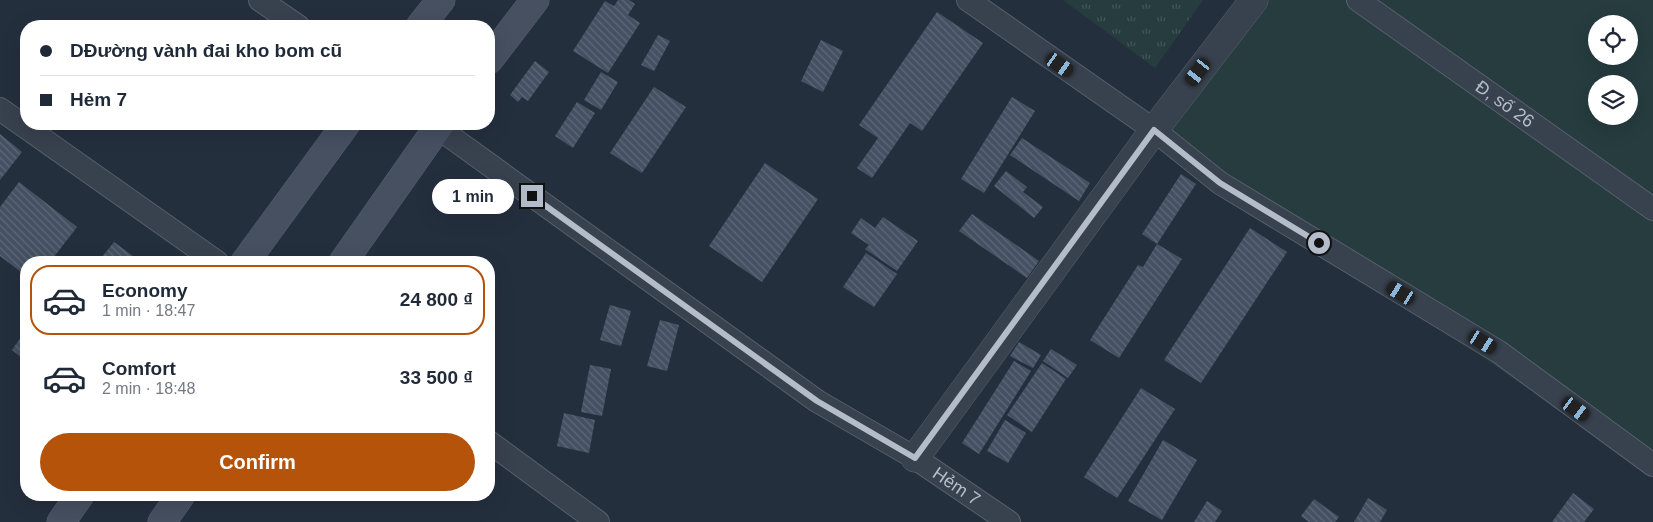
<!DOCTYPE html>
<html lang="en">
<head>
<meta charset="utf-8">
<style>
	body { margin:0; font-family:Arial,sans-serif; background:#f6f6f7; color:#1f2937; height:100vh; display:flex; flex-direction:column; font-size:19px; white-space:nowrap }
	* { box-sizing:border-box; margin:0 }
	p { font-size:16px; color:#747a83 }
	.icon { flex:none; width:28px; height:28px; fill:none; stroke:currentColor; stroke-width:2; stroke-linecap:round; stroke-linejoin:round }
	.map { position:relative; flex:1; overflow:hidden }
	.side { position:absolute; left:20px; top:256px; width:475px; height:245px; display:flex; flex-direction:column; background:#fff; border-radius:20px; box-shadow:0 5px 20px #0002 }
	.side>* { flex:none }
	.guide { position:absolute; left:20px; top:20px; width:475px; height:110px; border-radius:20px; box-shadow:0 5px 20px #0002; display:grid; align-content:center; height:110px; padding:0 20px; background:#fff }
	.buttons { position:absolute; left:1588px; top:15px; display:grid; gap:10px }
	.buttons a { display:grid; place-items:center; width:50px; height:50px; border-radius:50%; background:#fff; box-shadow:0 5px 20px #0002; font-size:25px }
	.end { position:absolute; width:22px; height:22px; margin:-11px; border:6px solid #b4bcc9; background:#111; box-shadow:0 0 0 2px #111 }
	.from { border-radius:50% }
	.bubble { position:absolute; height:35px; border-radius:18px; background:#fff; box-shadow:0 5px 20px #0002; font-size:16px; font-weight:700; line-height:35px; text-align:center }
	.car { position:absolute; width:15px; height:30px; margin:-15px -8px; border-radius:6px; box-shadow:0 0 4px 1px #0007; background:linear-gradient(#222 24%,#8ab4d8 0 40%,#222 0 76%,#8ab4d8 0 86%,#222 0) }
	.guide b { display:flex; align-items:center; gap:18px; height:48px; font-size:19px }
	.guide b+b { border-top:1px solid #e0e1e3 }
	.guide i { width:12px; height:12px; background:#1f2937 }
	ul { padding:9px 0 0; list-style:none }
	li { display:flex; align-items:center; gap:15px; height:70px; margin:0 10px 8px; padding:0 10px; border:2px solid transparent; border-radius:20px }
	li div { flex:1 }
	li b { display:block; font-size:19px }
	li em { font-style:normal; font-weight:700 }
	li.current { border-color:#b45309 }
	li>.icon { width:45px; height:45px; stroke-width:1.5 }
	.action { display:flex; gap:10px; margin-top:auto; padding:10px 20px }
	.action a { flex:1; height:58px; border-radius:30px; background:#b45309; color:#fff; font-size:20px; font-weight:700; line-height:58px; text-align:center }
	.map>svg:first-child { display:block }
	.grass { fill:#263c3f; fill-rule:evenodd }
	.park { fill:url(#park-tufts) }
	.building { fill:url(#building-back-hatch) }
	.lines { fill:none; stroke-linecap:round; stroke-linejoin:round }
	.minor-casing { stroke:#565f6c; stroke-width:24 }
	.tertiary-casing { stroke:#565f6c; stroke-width:29 }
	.secondary-casing { stroke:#565f6c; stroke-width:29 }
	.minor { stroke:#38414e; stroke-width:22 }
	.tertiary { stroke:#38414e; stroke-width:28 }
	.secondary { stroke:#465061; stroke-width:28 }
	.route { stroke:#b4bcc9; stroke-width:6 }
	.labels { text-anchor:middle; stroke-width:4; stroke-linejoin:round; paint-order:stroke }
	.street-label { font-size:18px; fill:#b4bcc9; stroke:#1d2633 }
</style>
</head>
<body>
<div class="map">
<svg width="1653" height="522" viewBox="0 0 1653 522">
	<defs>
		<pattern id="park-tufts" width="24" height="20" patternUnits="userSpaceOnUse" patternTransform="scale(1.25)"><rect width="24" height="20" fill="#263c3f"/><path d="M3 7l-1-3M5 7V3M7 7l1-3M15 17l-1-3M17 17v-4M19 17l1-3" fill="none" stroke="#435659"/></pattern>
		<pattern id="building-back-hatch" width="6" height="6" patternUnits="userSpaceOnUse" patternTransform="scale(1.25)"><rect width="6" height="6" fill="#455162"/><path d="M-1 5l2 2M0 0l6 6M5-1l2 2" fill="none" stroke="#5d6877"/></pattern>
	</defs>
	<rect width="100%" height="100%" fill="#242f3e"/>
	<!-- grass -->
	<path class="grass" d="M1254,0H1653V475L1154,130ZM1596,24H1629V56H1596ZM1596,84H1629V116H1596Z"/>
	<!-- park -->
	<path class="park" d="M1063,0H1203L1155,68Z"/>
	<!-- building -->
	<g class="building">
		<path d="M618,0H629L635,4L628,15L640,23L608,73L573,51L605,1L614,6Z"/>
		<path d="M937,12L983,43L922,131L910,123L872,178L857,168L878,138L859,125Z"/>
		<path d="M658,35L670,41L654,71L641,65Z"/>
		<path d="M821,40L843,51L823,92L801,81Z"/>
		<path d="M535,61L549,72L528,101L522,97L518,102L510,95Z"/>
		<path d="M601,72L618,82L601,110L584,100Z"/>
		<path d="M654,87L686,107L642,173L610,153Z"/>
		<path d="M1012,97L1035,111L984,193L961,179Z"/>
		<path d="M577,102L595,113L573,148L555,136Z"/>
		<path d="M0,134L22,152L0,180Z"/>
		<path d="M1022,138L1090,183L1079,201L1010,155Z"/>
		<path d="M765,163L818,199L762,282L709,246Z"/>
		<path d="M1006,171L1027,187L1023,192L1043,207L1034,218L994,186Z"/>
		<path d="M1181,174L1196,184L1157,244L1142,234Z"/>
		<path d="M19,182L77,227L50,262H26V276L0,256V207Z"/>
		<path d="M972,214L1039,261L1027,278L959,231Z"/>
		<path d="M883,217L918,241L897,271L865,249L869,245L851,233L861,218L875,228Z"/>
		<path d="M1250,228L1287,252L1201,383L1164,360Z"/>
		<path d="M114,242L141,262H98Z"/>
		<path d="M1157,244L1182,259L1119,358L1090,340L1138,265L1143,267Z"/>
		<path d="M866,253L897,274L874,307L843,287Z"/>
		<path d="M610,305L631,311L621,346L600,340Z"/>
		<path d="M660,320L679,325L667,371L647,366Z"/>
		<path d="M26,330V361L12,350Z"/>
		<path d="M1019,342L1041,355L1033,368L1010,356Z"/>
		<path d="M1051,349L1077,365L1068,378L1043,361Z"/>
		<path d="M1014,361L1031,371L979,454L962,443Z"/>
		<path d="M1042,363L1066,379L1032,432L1007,415Z"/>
		<path d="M590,365L611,369L602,416L581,412Z"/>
		<path d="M1141,388L1175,409L1117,498L1084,477Z"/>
		<path d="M564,413L595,420L589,453L557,446Z"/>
		<path d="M1005,420L1026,433L1008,463L987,451Z"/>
		<path d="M1163,440L1197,460L1162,520L1128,501Z"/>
		<path d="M1573,493L1594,509L1584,522H1552Z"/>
		<path d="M1368,498L1387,510L1380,522H1354Z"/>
		<path d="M1314,499L1339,517L1335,522H1309L1301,516Z"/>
		<path d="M1207,501L1222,511L1215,522H1194Z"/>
	</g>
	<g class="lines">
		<defs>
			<g id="minor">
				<path d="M260,0L298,26"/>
				<path d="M968,0L1154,130L1220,183L1499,352L1653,465"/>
				<path id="s1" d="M1358,0L1653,209"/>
				<path d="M0,109L217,262"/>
				<path id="s2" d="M437,127L817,401L915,458L1009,522"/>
				<path d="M489,442L598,522"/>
			</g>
			<path id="tertiary" d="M915,458L1154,130L1254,0"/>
			<g id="secondary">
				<path d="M420,26L441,0"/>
				<path d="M489,60L535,0"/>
				<path d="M245,262L346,124"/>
				<path d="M343,262L440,124"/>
				<path d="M61,522L80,495"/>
				<path d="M162,522L181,495"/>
			</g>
		</defs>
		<!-- minor casing -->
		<use href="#minor" class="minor-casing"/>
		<!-- tertiary casing -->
		<use href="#tertiary" class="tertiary-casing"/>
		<!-- secondary casing -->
		<use href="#secondary" class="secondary-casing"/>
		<!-- minor -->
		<use href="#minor" class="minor"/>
		<!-- tertiary -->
		<use href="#tertiary" class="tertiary"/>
		<!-- secondary -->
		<use href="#secondary" class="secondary"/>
	</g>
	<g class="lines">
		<!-- route -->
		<path class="route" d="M532,196L817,401L915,458L1154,130L1220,183L1319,243"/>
	</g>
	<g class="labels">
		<!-- street labels -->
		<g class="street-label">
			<text dy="6" stroke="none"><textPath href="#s1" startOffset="180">Đ, số 26</textPath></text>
			<text dy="6" stroke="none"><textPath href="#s2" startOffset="632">Hẻm 7</textPath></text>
		</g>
	</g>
</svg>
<div class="buttons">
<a><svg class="icon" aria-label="locate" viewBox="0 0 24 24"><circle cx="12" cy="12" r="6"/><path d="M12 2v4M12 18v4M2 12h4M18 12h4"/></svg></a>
<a><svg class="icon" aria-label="layers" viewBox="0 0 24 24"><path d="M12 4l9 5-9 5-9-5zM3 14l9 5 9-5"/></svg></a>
</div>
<i class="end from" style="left:1319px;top:243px"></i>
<i class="end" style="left:532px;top:196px"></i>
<div class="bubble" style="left:432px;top:179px;width:82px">1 min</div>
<i class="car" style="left:1060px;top:65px;rotate:125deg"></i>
<i class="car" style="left:1198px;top:72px;rotate:217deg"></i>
<i class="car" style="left:1401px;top:293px;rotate:301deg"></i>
<i class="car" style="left:1483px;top:342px;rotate:121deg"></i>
<i class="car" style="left:1576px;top:409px;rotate:126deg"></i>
<div class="guide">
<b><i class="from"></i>DĐường vành đai kho bom cũ</b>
<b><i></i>Hẻm 7</b>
</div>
<section class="side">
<ul>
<li class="current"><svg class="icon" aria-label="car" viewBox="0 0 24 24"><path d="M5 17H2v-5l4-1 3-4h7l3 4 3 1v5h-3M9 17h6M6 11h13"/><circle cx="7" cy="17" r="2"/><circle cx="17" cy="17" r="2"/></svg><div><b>Economy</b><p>1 min · 18:47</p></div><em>24 800 ₫</em></li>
<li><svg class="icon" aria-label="car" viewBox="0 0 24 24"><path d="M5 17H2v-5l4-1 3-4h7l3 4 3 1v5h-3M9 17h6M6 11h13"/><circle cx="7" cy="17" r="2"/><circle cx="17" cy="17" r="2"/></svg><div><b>Comfort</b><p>2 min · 18:48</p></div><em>33 500 ₫</em></li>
</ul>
<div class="action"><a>Confirm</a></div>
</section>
</div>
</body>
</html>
